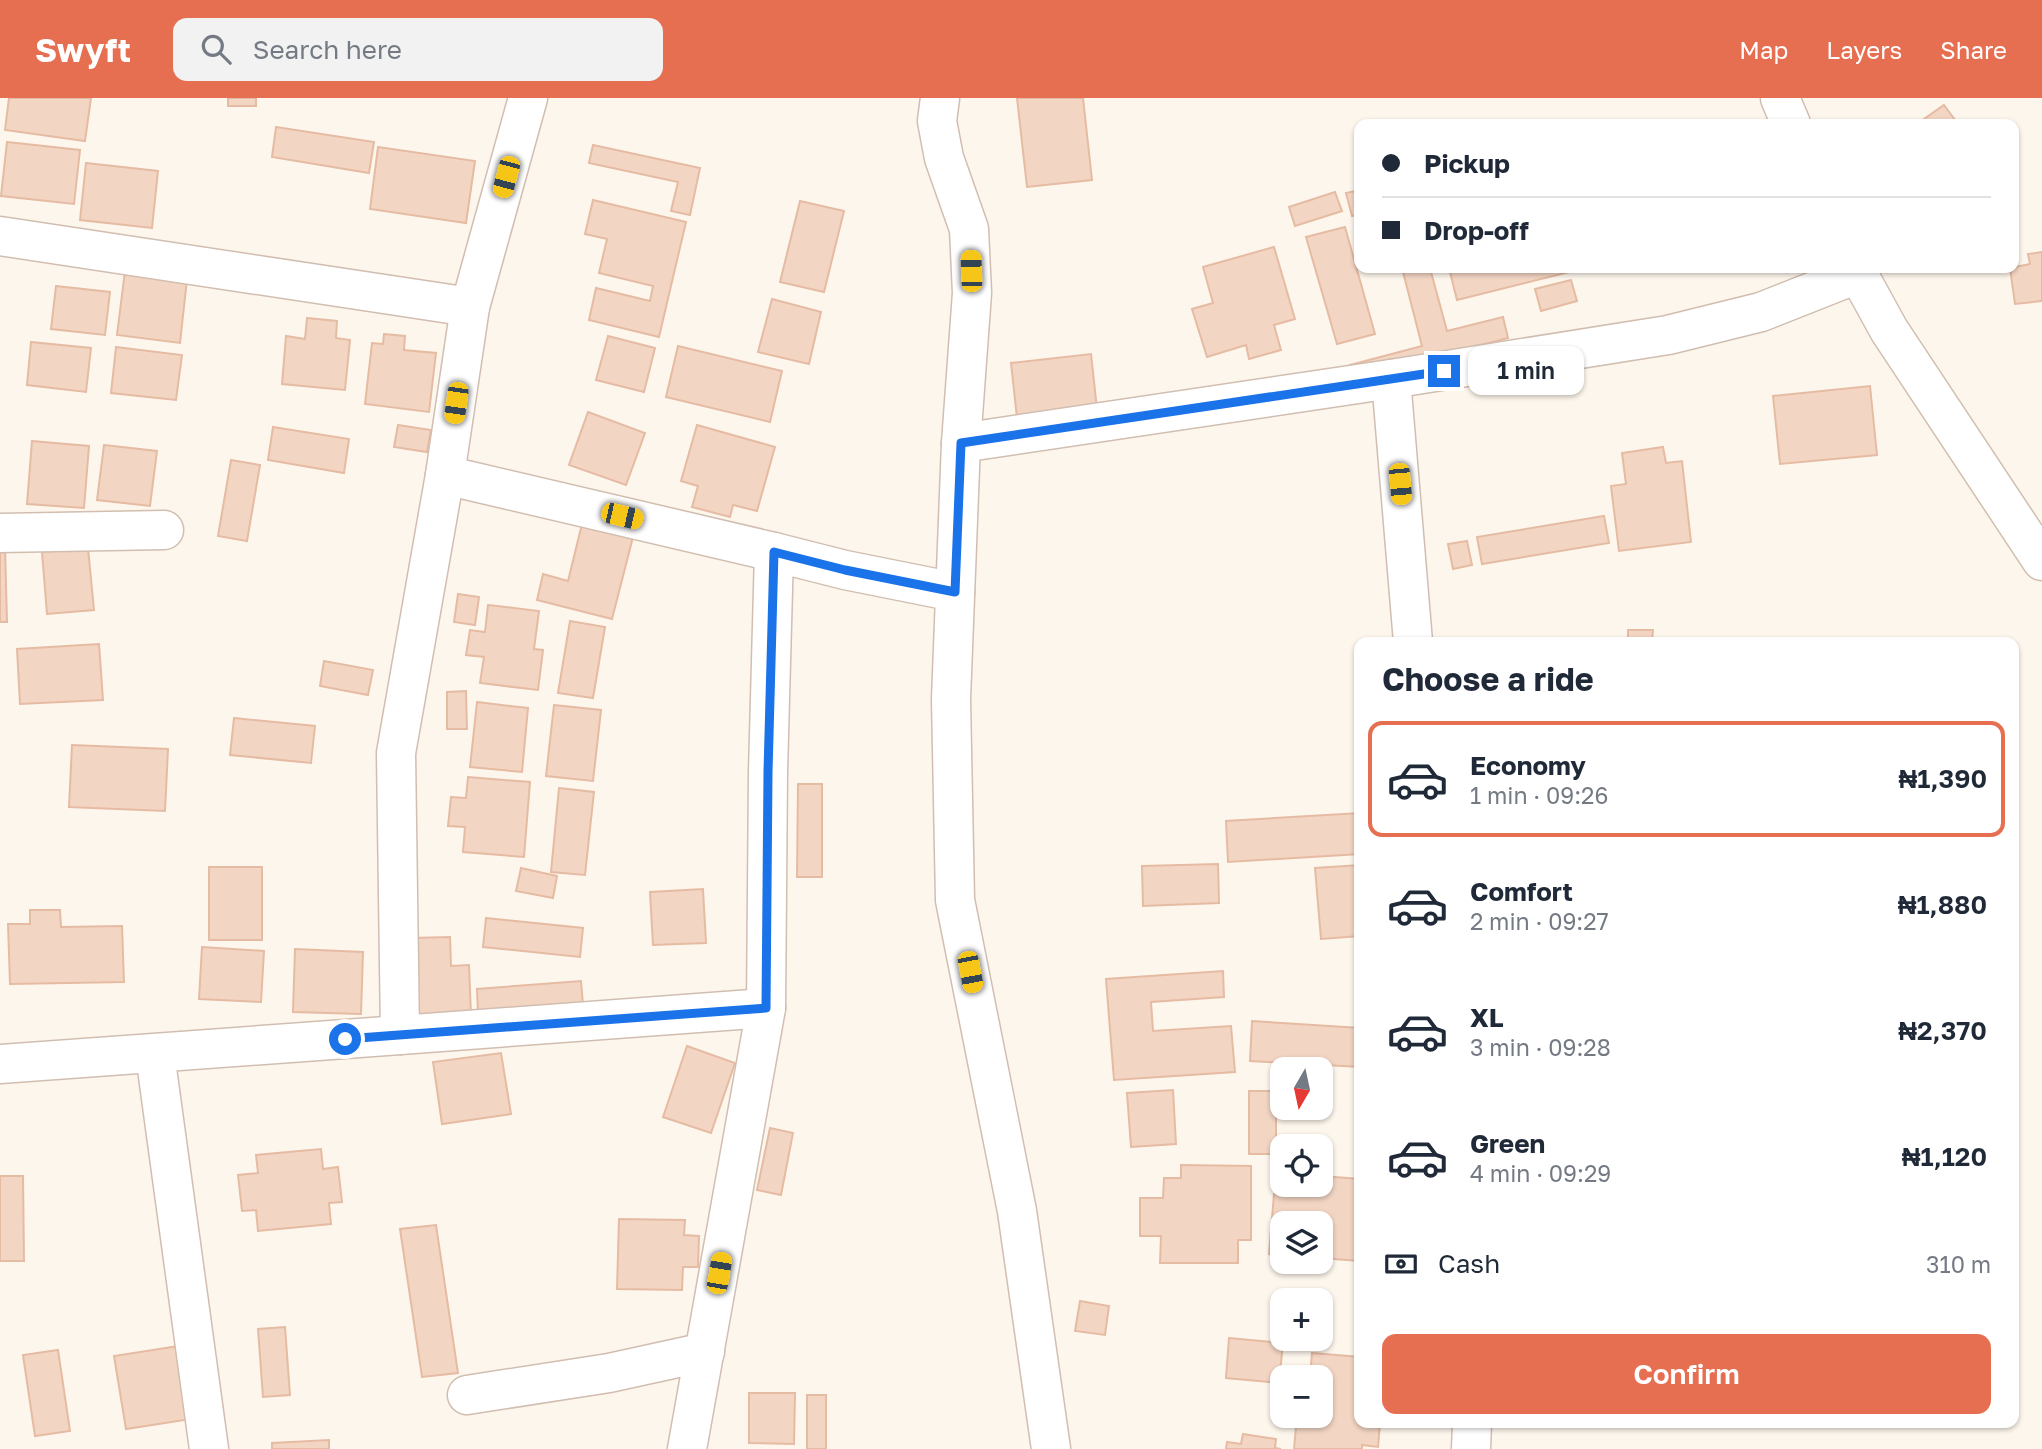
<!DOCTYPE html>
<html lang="en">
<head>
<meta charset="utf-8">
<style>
	body { margin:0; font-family:"Golos Text",sans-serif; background:#f2f2f3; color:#1f2937; height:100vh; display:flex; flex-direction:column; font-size:26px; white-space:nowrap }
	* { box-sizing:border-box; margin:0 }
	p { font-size:23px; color:#747a83 }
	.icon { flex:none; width:38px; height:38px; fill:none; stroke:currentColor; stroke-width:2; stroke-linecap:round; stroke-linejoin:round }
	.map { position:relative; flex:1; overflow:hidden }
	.details { position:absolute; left:1354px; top:539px; width:665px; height:791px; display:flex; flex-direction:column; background:#fff; border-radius:14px; box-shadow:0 2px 5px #0004 }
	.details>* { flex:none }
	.banner { position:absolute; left:1354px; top:21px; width:665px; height:154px; border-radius:14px; box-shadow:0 2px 5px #0004; display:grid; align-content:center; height:154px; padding:0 28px; background:#fff }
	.needle { width:46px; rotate:189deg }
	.controls { position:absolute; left:1270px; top:959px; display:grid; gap:14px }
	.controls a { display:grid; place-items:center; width:63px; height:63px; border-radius:14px; background:#fff; box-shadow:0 2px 5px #0004; font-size:35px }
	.end { position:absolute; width:32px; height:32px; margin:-16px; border:9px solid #1a73e8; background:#fff; box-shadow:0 0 0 4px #fff }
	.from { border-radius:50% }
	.bubble { position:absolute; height:49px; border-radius:14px; background:#fff; box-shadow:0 2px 5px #0004; font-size:23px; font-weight:600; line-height:49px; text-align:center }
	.car { position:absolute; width:21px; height:42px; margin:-21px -10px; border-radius:9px; box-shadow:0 0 5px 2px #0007; background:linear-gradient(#f5c518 24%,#345 0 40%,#f5c518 0 76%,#345 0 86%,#f5c518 0) }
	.banner b { display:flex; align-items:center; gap:24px; height:66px; font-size:26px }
	.banner b+b { border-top:2px solid #e0e1e3 }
	.banner i { width:18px; height:18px; background:#1f2937 }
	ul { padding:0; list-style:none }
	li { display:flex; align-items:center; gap:21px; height:116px; margin:0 14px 10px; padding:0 14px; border:4px solid transparent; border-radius:14px }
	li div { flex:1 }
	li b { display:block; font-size:26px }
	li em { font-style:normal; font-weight:600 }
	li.current { border-color:#e76f51 }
	li>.icon { width:63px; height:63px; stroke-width:1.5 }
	h2 { padding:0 28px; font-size:32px; line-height:84px }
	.pay { display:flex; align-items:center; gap:18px; height:77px; padding:0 28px; font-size:26px }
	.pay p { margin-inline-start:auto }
	.primary-button { display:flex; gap:14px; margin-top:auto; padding:14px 28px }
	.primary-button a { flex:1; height:80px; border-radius:14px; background:#e76f51; color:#fff; font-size:28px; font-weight:600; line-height:80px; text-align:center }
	header { display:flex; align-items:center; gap:42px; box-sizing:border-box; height:98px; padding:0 35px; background:#e76f51; color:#fff }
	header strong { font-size:33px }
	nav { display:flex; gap:38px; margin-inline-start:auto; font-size:24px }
	.search { width:490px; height:63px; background:#f2f2f3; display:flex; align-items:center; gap:18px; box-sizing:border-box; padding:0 24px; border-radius:14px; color:#747a83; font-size:26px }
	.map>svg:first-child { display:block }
	.building { fill:#f3d5c3; stroke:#e6bba3; stroke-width:2 }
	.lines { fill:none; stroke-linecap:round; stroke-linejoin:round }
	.street-casing { stroke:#d1beb0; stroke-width:41 }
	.street { stroke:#fff; stroke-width:38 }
	.route { stroke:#1a73e8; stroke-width:9 }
</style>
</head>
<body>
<header>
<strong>Swyft</strong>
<div class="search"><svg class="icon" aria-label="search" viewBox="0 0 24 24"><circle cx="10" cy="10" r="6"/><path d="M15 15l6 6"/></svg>Search here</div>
<nav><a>Map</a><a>Layers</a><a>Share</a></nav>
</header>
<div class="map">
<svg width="2042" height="1351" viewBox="0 0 2042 1351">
	<rect width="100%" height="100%" fill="#fdf6ec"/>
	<!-- building -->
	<g class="building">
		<path d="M9,0H91L85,43L5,32Z"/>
		<rect x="228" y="0" width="28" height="8"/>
		<path d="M1017,0H1083L1092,82L1027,89Z"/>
		<path d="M1944,7L1958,26H1917Z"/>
		<path d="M276,29L374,44L369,75L272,59Z"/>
		<path d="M7,44L80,52L74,106L1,98Z"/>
		<path d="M593,47L700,70L690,117L671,113L678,84L589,65Z"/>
		<path d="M378,49L475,63L466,125L370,111Z"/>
		<path d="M86,65L158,73L152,130L80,122Z"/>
		<path d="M1360,92V116L1352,118L1346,95Z"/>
		<path d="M1335,94L1342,113L1295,128L1289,109Z"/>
		<path d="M593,102L686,124L659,239L589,222L596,190L650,203L653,188L599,175L607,141L585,136Z"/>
		<path d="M800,103L844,113L824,194L780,184Z"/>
		<path d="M1345,129L1375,236L1337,246L1306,139Z"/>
		<path d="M1274,149L1295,221L1274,227L1281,252L1249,261L1246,247L1207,259L1192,211L1213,205L1203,169Z"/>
		<path d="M2042,154V203L2015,206L2010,170L2030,166L2028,156Z"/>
		<path d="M126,165L188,172L180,245L117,237Z"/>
		<path d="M1402,170H1430L1447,233L1503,219L1508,240L1354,280L1350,267L1422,248Z"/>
		<path d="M1449,170H1568L1569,174L1457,202Z"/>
		<path d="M1571,182L1577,203L1541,213L1535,191Z"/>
		<path d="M56,188L110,194L105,237L51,231Z"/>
		<path d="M772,201L821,214L809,266L758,254Z"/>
		<path d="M307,220L337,223L336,240L350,242L345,292L282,286L286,238L305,241Z"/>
		<path d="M384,236L405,238L404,252L436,255L429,314L365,306L372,245L383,246Z"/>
		<path d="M608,238L655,250L644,294L596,282Z"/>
		<path d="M31,244L91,250L86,294L27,287Z"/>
		<path d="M678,248L782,273L770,324L666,299Z"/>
		<path d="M116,249L182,257L176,302L111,295Z"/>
		<path d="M1091,256L1097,311L1017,320L1011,265Z"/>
		<path d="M1870,288L1877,357L1780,366L1773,298Z"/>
		<path d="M588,314L645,335L626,387L569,367Z"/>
		<path d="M398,327L431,332L427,354L394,349Z"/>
		<path d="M697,327L775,349L757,413L733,407L730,419L692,409L698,388L681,383Z"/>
		<path d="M273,329L349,341L344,375L268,362Z"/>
		<path d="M32,343L89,348L84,410L27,406Z"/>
		<path d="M104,347L157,353L150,408L97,402Z"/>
		<path d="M1663,349L1666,365L1682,363L1691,444L1619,453L1611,388L1626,386L1622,355Z"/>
		<path d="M231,362L260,367L247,443L218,438Z"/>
		<path d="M1604,418L1609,445L1482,466L1477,439Z"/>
		<path d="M582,426L633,439L612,521L537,502L543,476L568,483Z"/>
		<path d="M1467,443L1472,467L1453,471L1448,446Z"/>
		<path d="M0,449H5L7,524H0Z"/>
		<path d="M88,450L94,512L47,516L42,454Z"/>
		<path d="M458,496L479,499L475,527L454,524Z"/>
		<path d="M488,507L539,513L534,551L543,552L538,592L480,585L484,559L466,557L470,532L485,534Z"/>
		<path d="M570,523L605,529L593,600L558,595Z"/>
		<path d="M1628,532H1653L1652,544H1628Z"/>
		<path d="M99,546L103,602L20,606L17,551Z"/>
		<path d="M324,563L373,572L368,597L320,588Z"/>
		<path d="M466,593L467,631H447V594Z"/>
		<path d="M477,604L528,610L522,674L470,669Z"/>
		<path d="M554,607L601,612L593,683L546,678Z"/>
		<path d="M234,620L315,628L311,665L230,657Z"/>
		<path d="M72,647L168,651L165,713L69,709Z"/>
		<path d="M468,679L530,684L524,759L463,754L465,729L448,728L451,699L466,700Z"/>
		<path d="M798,686H822V779H797Z"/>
		<path d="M559,690L594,694L585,777L551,774Z"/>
		<path d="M1360,715V756L1228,764L1226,723Z"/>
		<path d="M1218,766L1219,805L1143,808L1142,768Z"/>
		<path d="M1360,767V838L1321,841L1315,770Z"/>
		<rect x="209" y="769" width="53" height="73"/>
		<path d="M521,770L557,778L553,800L516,793Z"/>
		<path d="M703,791L706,845L653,847L650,794Z"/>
		<path d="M30,812H60L61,829L122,828L124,884L10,886L8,826H30Z"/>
		<path d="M486,820L583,830L580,859L483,849Z"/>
		<path d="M450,839L451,868L469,867L471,918L413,920L411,840Z"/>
		<path d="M202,849L264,853L261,904L199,901Z"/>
		<path d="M295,851L363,854L361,916L293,914Z"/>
		<path d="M1223,873L1224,899L1151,904L1153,933L1231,928L1235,974L1114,982L1106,881Z"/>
		<path d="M581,883L583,907L478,915L477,891Z"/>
		<path d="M1252,923L1360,930V969L1250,963Z"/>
		<path d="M687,948L735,965L711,1035L663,1019Z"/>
		<path d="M501,955L511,1016L442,1026L433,964Z"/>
		<path d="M1173,992L1176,1046L1131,1049L1127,995Z"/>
		<rect x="1249" y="993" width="27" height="63"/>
		<path d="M770,1030L793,1035L781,1097L757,1092Z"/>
		<path d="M321,1051L323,1071L338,1069L342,1104L329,1105L331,1126L258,1133L256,1112L242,1113L238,1077L258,1075L256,1057Z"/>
		<path d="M1181,1067L1251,1068V1142H1238V1165H1160L1161,1138H1140V1100H1163L1164,1080H1181Z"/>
		<path d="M0,1078H23L24,1163H0Z"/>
		<path d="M1321,1078L1360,1081L1359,1163L1321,1160V1125H1283V1157L1269,1156L1274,1096L1284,1097L1285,1087H1321Z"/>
		<path d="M619,1121L685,1122L684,1137L699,1138L698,1169H683L682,1192L617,1191Z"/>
		<path d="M436,1127L458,1275L422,1279L400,1131Z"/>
		<path d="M1080,1203L1109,1208L1105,1237L1075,1233Z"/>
		<path d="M285,1229L290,1297L263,1299L258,1231Z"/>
		<path d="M1229,1240L1283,1245L1279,1285L1226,1280Z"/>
		<path d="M179,1248L191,1321L126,1331L114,1258Z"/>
		<path d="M58,1252L70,1333L35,1338L23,1257Z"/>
		<path d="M1312,1255L1360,1259V1325H1380L1378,1349L1362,1347V1351H1294L1297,1318H1321V1279H1310Z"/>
		<path d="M749,1295H795L794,1346L749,1345Z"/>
		<rect x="807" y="1297" width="19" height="54"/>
		<path d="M1243,1336L1276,1341L1275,1350L1281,1351H1226L1227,1344L1241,1346Z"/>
		<path d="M329,1342V1351H272V1345Z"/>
	</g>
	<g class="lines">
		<defs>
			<g id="street">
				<path d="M940,0L937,23L944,60L969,131L972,195L961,345L951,601L955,802L1017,1113L1051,1351"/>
				<path d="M1780,0L1791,26"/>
				<path d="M0,138L470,209L445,377L774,454"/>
				<path d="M1855,170L1889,232L2042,463"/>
				<path d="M470,209L528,0"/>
				<path d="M1391,281L1413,544"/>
				<path d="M961,345L1391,281L1668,237L1761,214L1857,176"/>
				<path d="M445,377L396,655L400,937L766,910"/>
				<path d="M0,435L164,432"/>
				<path d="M155,956L209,1351"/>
				<path d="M0,966L400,937"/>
				<path d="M467,1297L609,1275L705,1254"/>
				<path d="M687,1351L766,910L768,674L774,454L845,472L955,494"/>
				<path d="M1471,1351L1472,1325"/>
			</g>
		</defs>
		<!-- street casing -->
		<use href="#street" class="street-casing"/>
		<!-- street -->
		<use href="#street" class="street"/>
	</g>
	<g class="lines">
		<!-- route -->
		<path class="route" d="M345,941L766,910L768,674L774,454L845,472L955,494L961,345L1444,273"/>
	</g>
</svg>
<div class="controls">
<a><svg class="needle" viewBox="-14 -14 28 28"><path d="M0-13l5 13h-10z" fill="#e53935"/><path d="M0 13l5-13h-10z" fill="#747a83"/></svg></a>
<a><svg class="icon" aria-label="locate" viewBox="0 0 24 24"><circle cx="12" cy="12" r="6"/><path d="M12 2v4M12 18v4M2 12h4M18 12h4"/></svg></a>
<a><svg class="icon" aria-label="layers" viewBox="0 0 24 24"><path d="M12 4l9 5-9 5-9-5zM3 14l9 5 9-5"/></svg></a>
<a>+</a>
<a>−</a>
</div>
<i class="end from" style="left:345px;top:941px"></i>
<i class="end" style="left:1444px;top:273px"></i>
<div class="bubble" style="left:1468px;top:248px;width:116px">1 min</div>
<i class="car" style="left:506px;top:79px;rotate:195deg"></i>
<i class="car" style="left:971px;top:173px;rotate:358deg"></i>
<i class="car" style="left:456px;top:305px;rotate:188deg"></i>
<i class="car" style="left:1400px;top:386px;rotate:175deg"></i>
<i class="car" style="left:622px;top:418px;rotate:103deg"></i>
<i class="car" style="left:970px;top:874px;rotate:169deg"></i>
<i class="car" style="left:719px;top:1175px;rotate:10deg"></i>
<div class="banner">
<b><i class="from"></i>Pickup</b>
<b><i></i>Drop-off</b>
</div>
<section class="details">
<h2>Choose a ride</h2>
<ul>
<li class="current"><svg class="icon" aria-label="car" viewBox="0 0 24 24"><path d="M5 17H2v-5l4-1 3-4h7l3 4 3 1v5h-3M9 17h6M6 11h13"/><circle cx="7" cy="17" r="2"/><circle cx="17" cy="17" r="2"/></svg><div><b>Economy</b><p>1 min · 09:26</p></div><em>₦1,390</em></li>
<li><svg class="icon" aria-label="car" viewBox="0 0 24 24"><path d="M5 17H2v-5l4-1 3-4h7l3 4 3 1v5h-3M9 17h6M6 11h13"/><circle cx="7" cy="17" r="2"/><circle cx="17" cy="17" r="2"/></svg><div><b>Comfort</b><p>2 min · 09:27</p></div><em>₦1,880</em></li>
<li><svg class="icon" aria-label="car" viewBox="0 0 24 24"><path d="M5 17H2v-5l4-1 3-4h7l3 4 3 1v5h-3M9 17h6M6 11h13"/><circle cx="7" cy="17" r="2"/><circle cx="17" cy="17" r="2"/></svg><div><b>XL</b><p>3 min · 09:28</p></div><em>₦2,370</em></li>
<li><svg class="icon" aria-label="car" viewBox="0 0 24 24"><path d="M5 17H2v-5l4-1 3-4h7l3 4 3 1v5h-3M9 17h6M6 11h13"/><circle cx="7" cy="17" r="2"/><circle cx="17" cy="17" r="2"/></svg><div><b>Green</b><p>4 min · 09:29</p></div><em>₦1,120</em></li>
</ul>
<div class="pay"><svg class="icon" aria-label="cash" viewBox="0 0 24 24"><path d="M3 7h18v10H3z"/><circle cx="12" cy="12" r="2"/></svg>Cash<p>310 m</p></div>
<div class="primary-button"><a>Confirm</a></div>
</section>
</div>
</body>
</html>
